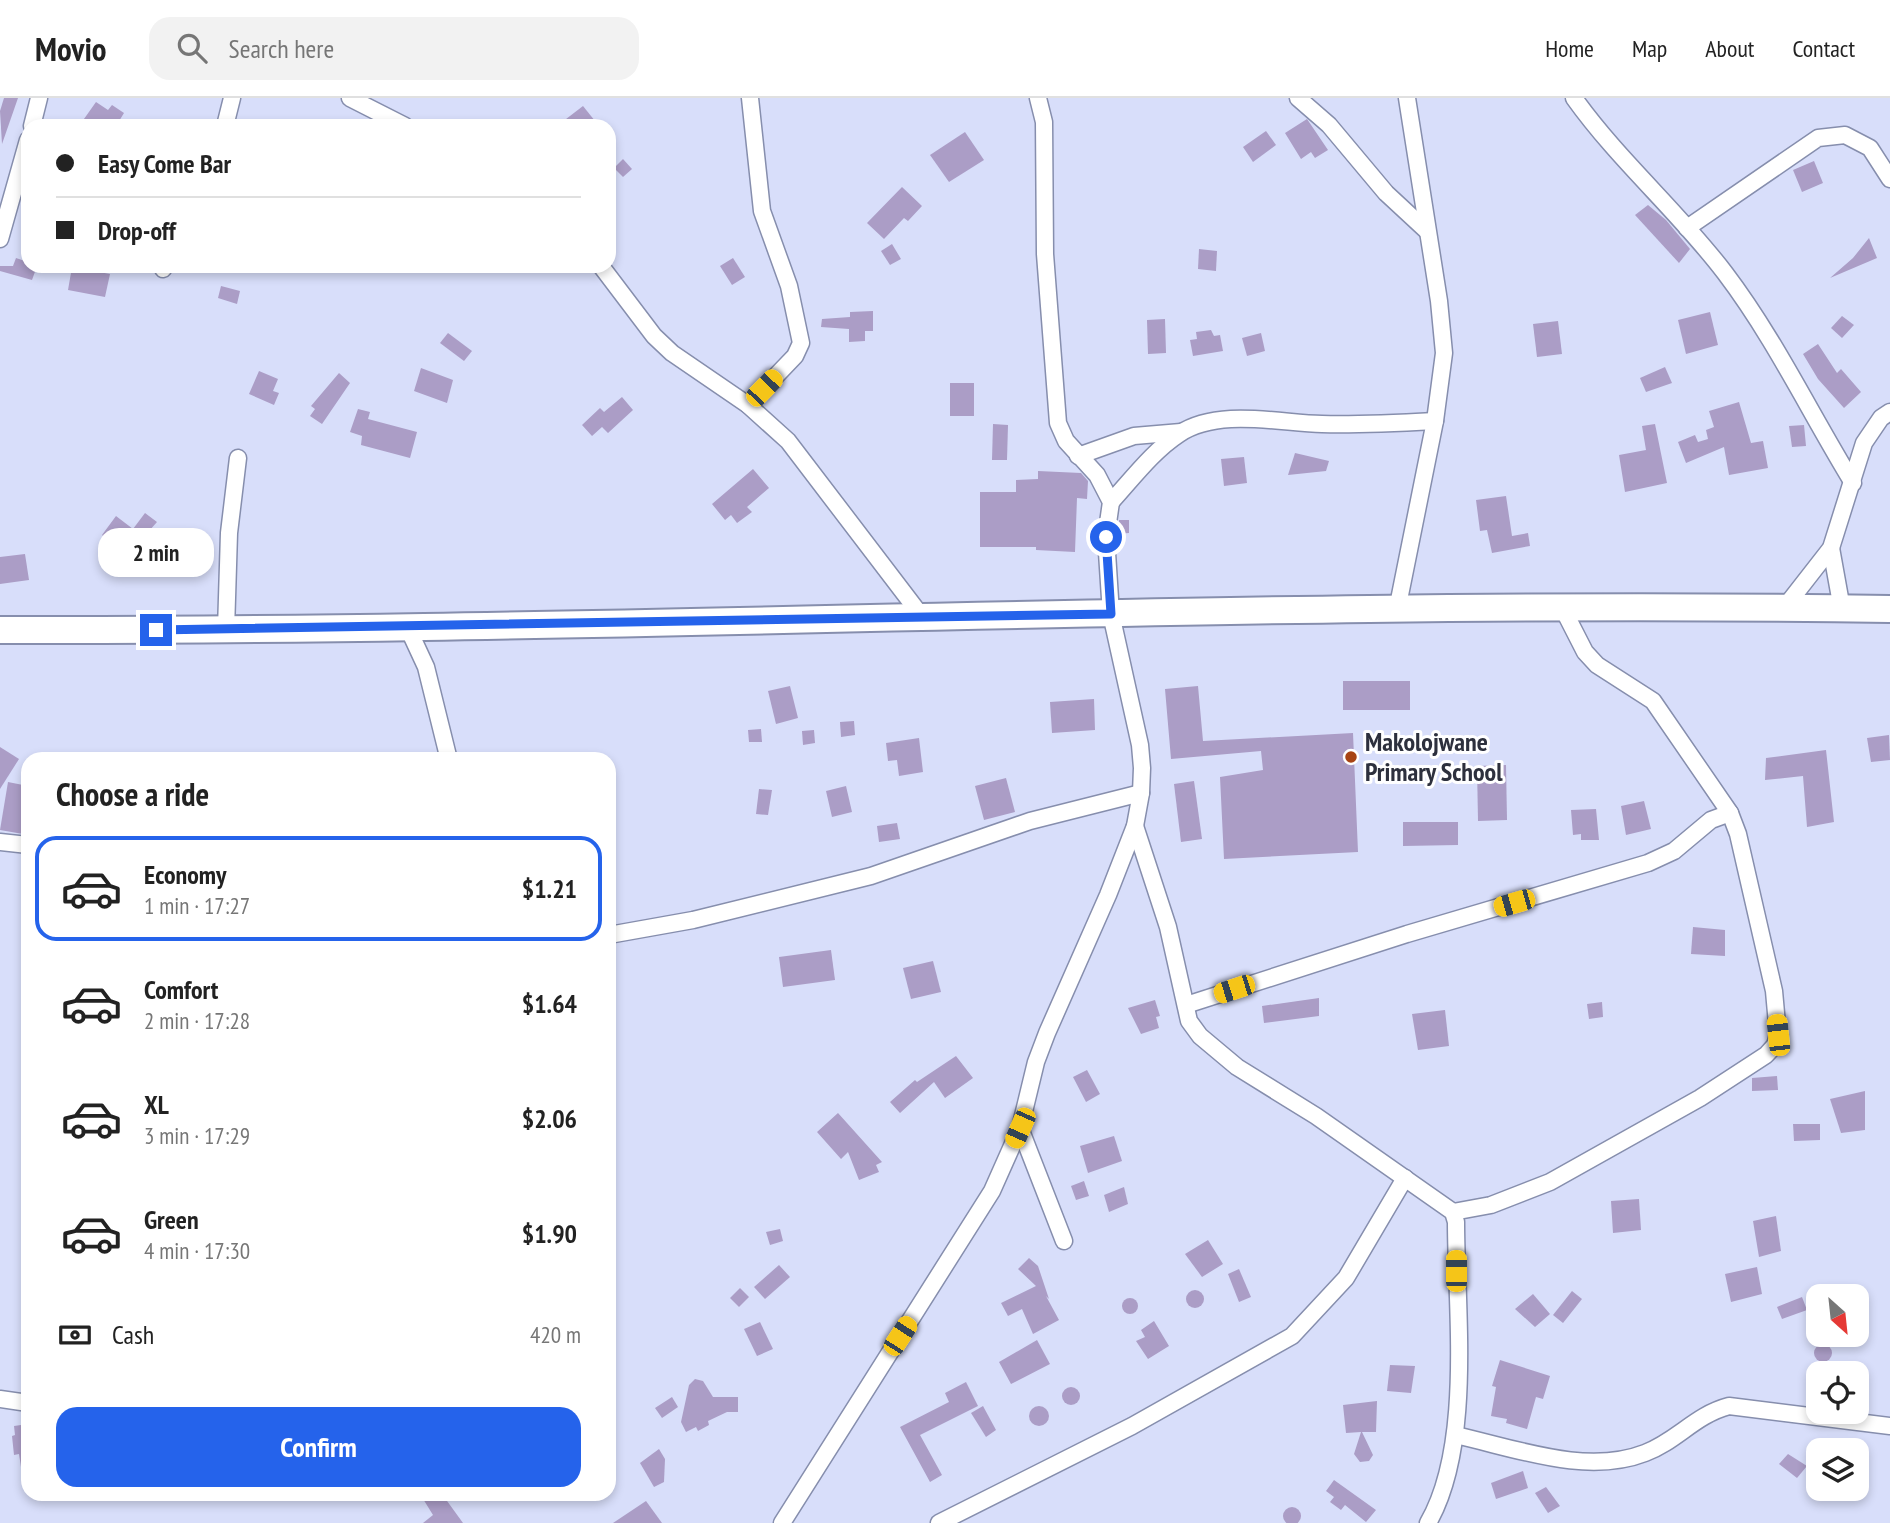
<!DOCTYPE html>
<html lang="en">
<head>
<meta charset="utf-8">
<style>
	body { margin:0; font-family:"PT Sans Narrow",sans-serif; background:#f2f2f2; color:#222; height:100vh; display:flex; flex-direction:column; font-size:26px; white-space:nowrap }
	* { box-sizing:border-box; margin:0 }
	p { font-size:23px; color:#767676 }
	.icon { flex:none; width:38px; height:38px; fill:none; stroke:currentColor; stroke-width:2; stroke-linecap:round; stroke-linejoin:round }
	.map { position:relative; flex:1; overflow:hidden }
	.panel { position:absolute; left:21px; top:654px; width:595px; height:749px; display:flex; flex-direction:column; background:#fff; border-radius:21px; box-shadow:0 4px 10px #0003 }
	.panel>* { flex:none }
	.hud { position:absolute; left:21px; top:21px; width:595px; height:154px; border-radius:21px; box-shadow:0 4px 10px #0003; display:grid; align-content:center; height:154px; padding:0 35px; background:#fff }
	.needle { width:46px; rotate:153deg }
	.tools { position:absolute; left:1806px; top:1186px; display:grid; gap:14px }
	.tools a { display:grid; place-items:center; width:63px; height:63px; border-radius:14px; background:#fff; box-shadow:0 4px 10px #0003; font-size:35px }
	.end { position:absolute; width:32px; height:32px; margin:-16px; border:9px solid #2563eb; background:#fff; box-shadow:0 0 0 4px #fff }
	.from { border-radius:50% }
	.bubble { position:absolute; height:49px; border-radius:21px; background:#fff; box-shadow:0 4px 10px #0003; font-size:23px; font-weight:800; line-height:49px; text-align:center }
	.car { position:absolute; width:21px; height:42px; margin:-21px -10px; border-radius:9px; box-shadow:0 0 5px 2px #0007; background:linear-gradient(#f5c518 24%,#345 0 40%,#f5c518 0 76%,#345 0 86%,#f5c518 0) }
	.hud b { display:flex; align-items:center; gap:24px; height:66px; font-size:26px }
	.hud b+b { border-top:2px solid #e0e0e0 }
	.hud i { width:18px; height:18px; background:#222 }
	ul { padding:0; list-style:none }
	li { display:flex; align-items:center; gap:21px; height:105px; margin:0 14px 10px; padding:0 21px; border:4px solid transparent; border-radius:21px }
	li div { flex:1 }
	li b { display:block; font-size:26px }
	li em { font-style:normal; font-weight:800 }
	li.active { border-color:#2563eb }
	li>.icon { width:63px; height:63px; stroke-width:1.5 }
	h2 { padding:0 35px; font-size:32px; line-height:84px }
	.pay { display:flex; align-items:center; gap:18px; height:77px; padding:0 35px; font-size:26px }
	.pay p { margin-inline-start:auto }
	.action { display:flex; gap:14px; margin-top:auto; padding:14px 35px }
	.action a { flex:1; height:80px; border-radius:21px; background:#2563eb; color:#fff; font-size:28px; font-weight:800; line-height:80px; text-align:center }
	header { display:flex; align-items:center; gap:42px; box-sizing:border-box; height:98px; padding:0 35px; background:#fff; border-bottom:2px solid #e0e0e0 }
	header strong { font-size:33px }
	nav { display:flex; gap:38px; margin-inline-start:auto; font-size:24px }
	.search { width:490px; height:63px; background:#f2f2f2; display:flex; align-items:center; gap:18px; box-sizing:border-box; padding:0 24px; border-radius:21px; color:#767676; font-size:26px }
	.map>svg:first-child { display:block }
	.building { fill:#ab9dc6 }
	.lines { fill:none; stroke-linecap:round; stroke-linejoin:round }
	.street-casing { stroke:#868ead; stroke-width:19 }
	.primary-casing { stroke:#868ead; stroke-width:30 }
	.street { stroke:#fff; stroke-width:16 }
	.primary { stroke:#fff; stroke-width:26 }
	.route { stroke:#2563eb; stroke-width:9 }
	.poi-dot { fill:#a74313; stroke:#fff; stroke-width:2.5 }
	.labels { text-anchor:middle; stroke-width:6; stroke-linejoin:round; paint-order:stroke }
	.poi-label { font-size:26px; font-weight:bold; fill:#2d303d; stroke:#fff; text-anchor:start }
</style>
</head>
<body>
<header>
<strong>Movio</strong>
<div class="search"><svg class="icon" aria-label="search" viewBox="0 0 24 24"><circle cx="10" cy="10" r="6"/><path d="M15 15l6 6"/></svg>Search here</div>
<nav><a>Home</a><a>Map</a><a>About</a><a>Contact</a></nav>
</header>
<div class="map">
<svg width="1890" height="1425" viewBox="0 0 1890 1425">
	<rect width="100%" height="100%" fill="#d8defa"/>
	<!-- building -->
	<g class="building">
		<path d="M4,0H18L2,46L0,13Z"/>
		<path d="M96,4L108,12L112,7L124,15L116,28H79Z"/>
		<path d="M583,8L599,28H557Z"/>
		<path d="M1307,21L1328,52L1315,60L1311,54L1301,61L1285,35Z"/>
		<path d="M1266,33L1276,47L1253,64L1243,49Z"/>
		<path d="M965,34L984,62L949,84L930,57Z"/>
		<path d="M623,61L632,71L623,79L614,70Z"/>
		<path d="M1814,63L1823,85L1802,94L1793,72Z"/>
		<path d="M902,89L922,108L908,123L904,120L884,141L867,125Z"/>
		<path d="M1648,107L1666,122L1690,151L1679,165L1635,117Z"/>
		<path d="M1869,140L1877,160L1830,180L1853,160Z"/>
		<path d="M892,146L901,161L890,167L881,153Z"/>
		<path d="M1199,151L1217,153L1216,173L1198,171Z"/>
		<path d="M16,160L28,164V168H37L32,182L0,173V168H13Z"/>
		<path d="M733,160L745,179L732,187L720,168Z"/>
		<path d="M72,169L110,176L105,199L68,192Z"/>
		<path d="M221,188L240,193L237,206L218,200Z"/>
		<path d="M873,213V233H865V243L849,244V231L821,229L822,221L850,219V214Z"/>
		<path d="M1710,214L1718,247L1686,256L1678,222Z"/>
		<path d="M1842,218L1854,227L1842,240L1831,230Z"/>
		<path d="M1165,221L1166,255L1148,256L1147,222Z"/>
		<path d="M1558,223L1562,256L1537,259L1533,226Z"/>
		<path d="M1211,232L1214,238L1220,237L1223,253L1193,258L1190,242L1197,241L1196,234Z"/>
		<path d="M448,235L472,253L464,263L440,245Z"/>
		<path d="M1261,235L1265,253L1247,258L1242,240Z"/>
		<path d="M1818,246L1837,275L1841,271L1861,294L1844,310L1818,281L1803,256Z"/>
		<path d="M1665,269L1672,285L1646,294L1640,280Z"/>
		<path d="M421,270L453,282L447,305L414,293Z"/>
		<path d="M259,273L278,281L273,293L279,295L274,307L249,296Z"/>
		<path d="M339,275L350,285L322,326L310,318L315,311L311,308Z"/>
		<rect x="950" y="285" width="24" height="33"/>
		<path d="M622,299L633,312L608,335L602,329L592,338L582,327L600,310L604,314Z"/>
		<path d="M1739,304L1751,345L1763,343L1768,370L1729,377L1724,349L1686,365L1678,344L1695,337L1698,344L1708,341L1706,332L1714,329L1709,313Z"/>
		<path d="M358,311L370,314L368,321L417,334L410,360L361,347L362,338L350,334Z"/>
		<path d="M993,326L1008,327L1007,362H992Z"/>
		<path d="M1655,326L1667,385L1625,394L1619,357L1646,352L1642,328Z"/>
		<path d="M1804,327L1806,348L1792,349L1789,328Z"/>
		<path d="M1295,355L1329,363L1326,373L1288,377Z"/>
		<path d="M1244,359L1247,385L1224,388L1221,361Z"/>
		<path d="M753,371L769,390L747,409L752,414L737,425L731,417L725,422L712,406Z"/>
		<path d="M1038,373L1081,375L1088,383L1087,401L1077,400L1075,454L1036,452V449H980V394H1016V382L1038,381Z"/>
		<path d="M1506,398L1512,438L1528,435L1530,448L1492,455L1487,432L1480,433L1476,402Z"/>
		<path d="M145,415L157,424L149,433L163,444L147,464L139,459L136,463L102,437L116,418L133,431Z"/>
		<path d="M1119,422H1129V435L1117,436Z"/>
		<path d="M25,456L29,482L0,486V459Z"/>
		<rect x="1343" y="583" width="67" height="29"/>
		<path d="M790,588L798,620L776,626L768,593Z"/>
		<path d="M1198,588L1203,643L1353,635L1358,754L1224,761L1220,679L1263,672L1261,653L1171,661L1165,591Z"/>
		<path d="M1094,601L1095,632L1052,635L1050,604Z"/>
		<path d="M854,623L855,637L841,639L840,624Z"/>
		<path d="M761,631L762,644H749L748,632Z"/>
		<path d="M814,632L815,645L803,647L802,633Z"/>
		<path d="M1889,637L1890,662L1871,664L1867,640Z"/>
		<path d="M919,640L923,674L899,678L897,662L888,663L886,645Z"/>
		<path d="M0,649L19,661L0,691Z"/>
		<path d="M1826,652L1834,724L1807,729L1803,678L1765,682L1766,660Z"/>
		<path d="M1506,667L1507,722L1478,723L1477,668Z"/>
		<path d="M1006,680L1015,714L984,722L975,688Z"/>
		<path d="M1194,683L1202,741L1181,744L1174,686Z"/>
		<path d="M8,684L28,688L23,736L0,732Z"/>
		<path d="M846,688L852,714L832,719L826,693Z"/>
		<path d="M759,691L772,692L768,717L756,716Z"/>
		<path d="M1644,703L1651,731L1626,737L1621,708Z"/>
		<path d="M1596,711L1599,742H1581V736L1573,737L1571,712Z"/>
		<path d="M1403,724H1458V747L1403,748Z"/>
		<path d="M897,725L900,741L879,744L877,728Z"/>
		<path d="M1693,829L1725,832V858L1691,856Z"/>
		<path d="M831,852L835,882L783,889L779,859Z"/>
		<path d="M933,863L941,894L911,901L903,870Z"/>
		<path d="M1319,900V918L1264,925L1262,908Z"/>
		<path d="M1155,902L1160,918L1156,919L1159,930L1141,936L1128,910Z"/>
		<path d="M1602,904L1603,919L1589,921L1587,906Z"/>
		<path d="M1445,912L1449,948L1418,952L1412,916Z"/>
		<path d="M956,958L973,980L945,1000L934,984L900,1015L890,1004L915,982L917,984Z"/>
		<path d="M1087,972L1100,996L1086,1004L1073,979Z"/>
		<path d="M1777,978L1778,992L1752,993V980Z"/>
		<path d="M1865,993V1032L1841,1035L1830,1001Z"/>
		<path d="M838,1015L882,1064L876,1067L879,1074L859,1082L848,1054L841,1061L817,1034Z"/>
		<path d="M1793,1026H1820V1042L1794,1043Z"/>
		<path d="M1114,1038L1122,1063L1088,1075L1080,1048Z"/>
		<path d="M1084,1083L1089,1098L1076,1102L1071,1088Z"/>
		<path d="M1124,1089L1128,1106L1109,1114L1104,1097Z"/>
		<path d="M1639,1101L1641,1132L1613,1135L1611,1103Z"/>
		<path d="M1776,1118L1781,1153L1759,1159L1753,1123Z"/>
		<path d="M780,1131L783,1143L770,1147L766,1134Z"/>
		<path d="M1208,1142L1223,1166L1202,1179L1185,1156Z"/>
		<path d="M1029,1160L1038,1168L1049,1201L1046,1198L1059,1222L1033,1236L1022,1211L1008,1218L1001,1205L1036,1188L1018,1171Z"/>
		<path d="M779,1167L790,1179L765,1201L754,1189Z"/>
		<path d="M1757,1169L1762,1196L1731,1204L1725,1176Z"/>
		<path d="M1239,1171L1251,1199L1239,1204L1228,1176Z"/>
		<path d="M740,1190L749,1199L739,1209L730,1200Z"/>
		<circle cx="1195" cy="1201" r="9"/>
		<path d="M1572,1193L1582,1201L1563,1225L1553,1217Z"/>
		<path d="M1533,1196L1550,1216L1535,1229L1515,1211Z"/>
		<path d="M1802,1199L1807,1212L1782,1221L1777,1209Z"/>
		<circle cx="1130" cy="1208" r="8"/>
		<path d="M1154,1223L1169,1248L1148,1261L1136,1243L1145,1239L1141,1232Z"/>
		<path d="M760,1224L773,1251L757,1258L744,1231Z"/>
		<path d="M1037,1242L1050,1266L1011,1286L999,1264Z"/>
		<circle cx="1823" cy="1255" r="9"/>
		<path d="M1500,1262L1550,1278L1543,1301L1536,1299L1527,1331L1506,1325L1507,1321L1491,1318L1496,1289L1492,1288Z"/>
		<path d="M1390,1267L1415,1268L1411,1295L1387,1293Z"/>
		<path d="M695,1281L703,1283L713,1299H738V1314H727L708,1323L709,1327L698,1333L696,1329L686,1334L681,1324L689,1287Z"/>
		<path d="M966,1284L978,1308L920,1337L942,1377L930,1384L900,1329L949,1304L945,1295Z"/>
		<circle cx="1071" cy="1298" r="9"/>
		<path d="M672,1299L678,1309L662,1320L655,1310Z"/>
		<path d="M1377,1303L1376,1334H1362L1373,1357L1369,1363L1360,1364L1354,1356L1361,1334L1346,1335L1343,1307Z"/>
		<path d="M983,1308L996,1332L986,1339L971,1315Z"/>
		<circle cx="1039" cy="1318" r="10"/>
		<path d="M28,1326V1368L21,1369L19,1356L14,1357L12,1338L15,1337L14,1328Z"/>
		<path d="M659,1351L665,1361L664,1384L654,1389L640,1365Z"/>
		<path d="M1788,1356L1807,1368L1797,1380L1779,1366Z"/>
		<path d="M1523,1373L1528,1390L1496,1401L1491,1385Z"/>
		<path d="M1334,1382L1376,1412L1366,1424L1345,1407L1341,1412L1330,1404L1334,1399L1326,1393Z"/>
		<path d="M1546,1389L1560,1408L1548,1415L1535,1395Z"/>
		<path d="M420,1396H442L463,1425H423L433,1417Z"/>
		<path d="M646,1403L662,1425H613Z"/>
		<circle cx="1292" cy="1418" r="9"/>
	</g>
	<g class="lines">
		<defs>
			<g id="street">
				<path d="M350,0L405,28"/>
				<path d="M1298,0L1329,27L1386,95L1427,133"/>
				<path d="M1574,0C1619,63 1678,113 1725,175C1775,241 1810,315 1853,385"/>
				<path d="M32,28L39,0"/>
				<path d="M225,28L232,0"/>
				<path d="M1687,130L1818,40L1845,37L1870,50L1890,81"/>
				<path d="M0,141L28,42"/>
				<path d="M601,168L654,238L672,255L748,307L788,343L923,520"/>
				<path d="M163,171L165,168"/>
				<path d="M748,307L795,258L801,245L789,188L762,113L750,0"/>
				<path d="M1078,358L1134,338L1181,334"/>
				<path d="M1111,404C1132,381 1153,353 1179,336C1218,310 1279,325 1322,326C1360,327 1398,325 1435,323"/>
				<path d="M1831,450L1842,511"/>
				<path d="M1785,509L1831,450L1864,345L1881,320L1890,314"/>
				<path d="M1397,512L1435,323L1444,255L1439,203L1407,0"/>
				<path d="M407,528L426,569L449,662"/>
				<path d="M226,532L229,435L238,360"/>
				<path d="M1135,728L1168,829L1189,923L1200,938L1237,969L1316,1018L1453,1114L1456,1124C1456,1213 1473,1347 1428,1425"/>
				<path d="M0,744L28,747"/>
				<path d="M609,837L693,822L871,778L1030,723L1141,695"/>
				<path d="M1186,907L1407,836L1648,765L1674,753L1711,722L1730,715"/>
				<path d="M1020,1030L1064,1143"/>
				<path d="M1453,1114L1491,1107L1550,1084L1700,1000L1766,957L1775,947L1778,937L1774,893L1738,736L1730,715L1653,603L1597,567L1585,554L1563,511"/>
				<path d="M0,1301L28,1305"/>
				<path d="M1455,1337C1515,1350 1586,1378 1645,1355C1677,1343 1695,1317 1729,1308L1890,1328"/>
				<path d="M782,1425L992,1093L1020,1030L1036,964L1047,935L1108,797L1135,728L1141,695L1142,670L1140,647L1111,516L1106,439L1111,404L1097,377L1066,343L1058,325L1045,156L1044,24L1038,0"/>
				<path d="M939,1425L1132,1328L1292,1238L1346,1180L1405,1080"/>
			</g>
			<path id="primary" d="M0,532C630,534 1260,501 1890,511"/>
		</defs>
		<!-- street casing -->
		<use href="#street" class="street-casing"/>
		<!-- primary casing -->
		<use href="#primary" class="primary-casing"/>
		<!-- street -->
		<use href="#street" class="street"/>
		<!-- primary -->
		<use href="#primary" class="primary"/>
	</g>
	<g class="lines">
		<!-- route -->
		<path class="route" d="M156,532L1111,516L1106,439"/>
	</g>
	<!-- markers -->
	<circle class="poi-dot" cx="1351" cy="659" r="7"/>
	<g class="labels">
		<!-- poi labels -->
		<g class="poi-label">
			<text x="1365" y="653">Makolojwane<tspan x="1365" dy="30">Primary School</tspan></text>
		</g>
	</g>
</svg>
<div class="tools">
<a><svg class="needle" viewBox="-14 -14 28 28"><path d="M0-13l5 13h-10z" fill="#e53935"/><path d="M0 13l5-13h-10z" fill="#767676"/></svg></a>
<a><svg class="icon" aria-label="locate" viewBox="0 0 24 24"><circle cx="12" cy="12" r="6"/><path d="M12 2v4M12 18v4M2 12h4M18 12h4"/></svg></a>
<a><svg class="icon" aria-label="layers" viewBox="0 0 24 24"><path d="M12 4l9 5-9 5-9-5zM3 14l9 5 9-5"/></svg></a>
</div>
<i class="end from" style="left:1106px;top:439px"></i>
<i class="end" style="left:156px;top:532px"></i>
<div class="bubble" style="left:98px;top:430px;width:116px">2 min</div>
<i class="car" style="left:764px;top:290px;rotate:44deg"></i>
<i class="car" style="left:1514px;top:805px;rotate:254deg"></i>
<i class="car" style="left:1234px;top:891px;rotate:252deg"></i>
<i class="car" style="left:1778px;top:937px;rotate:354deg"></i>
<i class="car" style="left:1020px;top:1030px;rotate:204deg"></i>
<i class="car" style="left:1456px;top:1173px;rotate:0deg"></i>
<i class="car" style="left:900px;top:1238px;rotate:33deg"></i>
<div class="hud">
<b><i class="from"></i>Easy Come Bar</b>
<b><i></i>Drop-off</b>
</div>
<section class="panel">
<h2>Choose a ride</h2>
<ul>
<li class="active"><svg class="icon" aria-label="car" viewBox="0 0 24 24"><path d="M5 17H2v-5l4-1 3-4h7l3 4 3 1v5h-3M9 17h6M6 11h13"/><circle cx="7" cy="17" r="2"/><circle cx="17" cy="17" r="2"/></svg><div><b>Economy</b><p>1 min · 17:27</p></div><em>$1.21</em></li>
<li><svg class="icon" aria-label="car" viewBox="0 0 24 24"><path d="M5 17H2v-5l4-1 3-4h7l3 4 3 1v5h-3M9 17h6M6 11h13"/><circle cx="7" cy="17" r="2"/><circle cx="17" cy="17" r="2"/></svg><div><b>Comfort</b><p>2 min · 17:28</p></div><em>$1.64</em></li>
<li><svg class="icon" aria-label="car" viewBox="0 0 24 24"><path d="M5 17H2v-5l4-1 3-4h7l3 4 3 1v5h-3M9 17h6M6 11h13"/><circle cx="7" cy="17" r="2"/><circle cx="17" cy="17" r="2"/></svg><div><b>XL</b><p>3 min · 17:29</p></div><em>$2.06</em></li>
<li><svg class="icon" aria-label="car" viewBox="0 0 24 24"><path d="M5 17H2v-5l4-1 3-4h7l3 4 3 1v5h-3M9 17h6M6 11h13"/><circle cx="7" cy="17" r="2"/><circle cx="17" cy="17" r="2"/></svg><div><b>Green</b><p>4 min · 17:30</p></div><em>$1.90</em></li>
</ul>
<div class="pay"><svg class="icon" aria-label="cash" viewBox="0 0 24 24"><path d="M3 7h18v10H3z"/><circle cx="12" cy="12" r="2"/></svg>Cash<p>420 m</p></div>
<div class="action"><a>Confirm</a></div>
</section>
</div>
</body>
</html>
